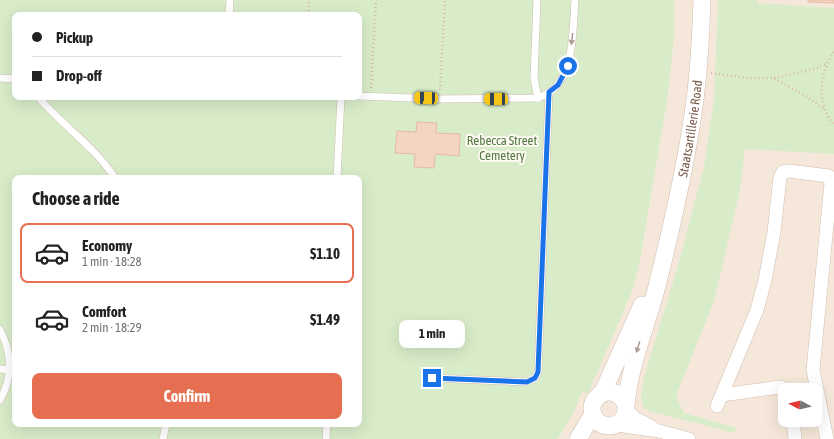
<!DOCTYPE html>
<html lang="en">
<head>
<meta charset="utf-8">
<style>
	body { margin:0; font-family:"Asap Condensed",sans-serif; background:#f2f2f2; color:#222; height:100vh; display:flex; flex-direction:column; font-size:15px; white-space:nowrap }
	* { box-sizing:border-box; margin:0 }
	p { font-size:13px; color:#767676 }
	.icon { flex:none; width:22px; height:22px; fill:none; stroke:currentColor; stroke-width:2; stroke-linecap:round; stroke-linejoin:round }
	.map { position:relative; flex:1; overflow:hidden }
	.side { position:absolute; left:12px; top:175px; width:350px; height:252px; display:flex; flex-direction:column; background:#fff; border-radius:8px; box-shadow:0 4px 16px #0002 }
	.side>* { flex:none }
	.top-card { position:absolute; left:12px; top:12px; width:350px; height:88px; border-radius:8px; box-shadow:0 4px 16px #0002; display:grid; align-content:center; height:88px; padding:0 20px; background:#fff }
	.needle { width:26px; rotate:277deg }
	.controls { position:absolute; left:778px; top:383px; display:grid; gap:8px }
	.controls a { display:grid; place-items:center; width:44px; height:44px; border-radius:8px; background:#fff; box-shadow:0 4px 16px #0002; font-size:20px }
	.end { position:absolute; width:18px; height:18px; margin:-9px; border:5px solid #1a73e8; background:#fff; box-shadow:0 0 0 2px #fff }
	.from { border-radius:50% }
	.bubble { position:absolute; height:28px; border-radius:8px; background:#fff; box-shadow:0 4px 16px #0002; font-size:13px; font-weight:700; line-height:28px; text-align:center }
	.car { position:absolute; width:12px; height:24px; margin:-12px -6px; border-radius:5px; box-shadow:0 0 3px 1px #0007; background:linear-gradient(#f5c518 24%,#345 0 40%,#f5c518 0 76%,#345 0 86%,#f5c518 0) }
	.top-card b { display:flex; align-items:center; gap:14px; height:38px; font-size:15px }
	.top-card b+b { border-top:1px solid #e0e0e0 }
	.top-card i { width:10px; height:10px; background:#222 }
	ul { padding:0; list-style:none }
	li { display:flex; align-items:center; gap:12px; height:60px; margin:0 8px 6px; padding:0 12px; border:2px solid transparent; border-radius:8px }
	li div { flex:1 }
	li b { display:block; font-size:15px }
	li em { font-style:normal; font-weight:700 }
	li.active { border-color:#e76f51 }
	li>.icon { width:36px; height:36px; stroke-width:1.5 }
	h2 { padding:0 20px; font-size:18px; line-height:48px }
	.cta { display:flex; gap:8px; margin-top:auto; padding:8px 20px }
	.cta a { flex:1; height:46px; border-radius:8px; background:#e76f51; color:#fff; font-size:16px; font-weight:700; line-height:46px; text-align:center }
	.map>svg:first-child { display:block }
	.residential { fill:#f5e8da; fill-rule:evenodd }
	.green { fill:#d8ecc9; fill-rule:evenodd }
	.building { fill:#f3d5c3; stroke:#e6bba3 }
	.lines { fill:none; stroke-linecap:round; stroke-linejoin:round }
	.service-casing { stroke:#d1beb0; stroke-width:8 }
	.minor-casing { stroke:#d1beb0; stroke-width:14 }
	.tertiary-casing { stroke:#d1beb0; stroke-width:18 }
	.path { stroke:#d9b8a5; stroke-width:2.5; stroke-dasharray:1 3; stroke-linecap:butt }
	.service { stroke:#fff; stroke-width:7 }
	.minor { stroke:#fff; stroke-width:13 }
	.tertiary { stroke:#fff; stroke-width:17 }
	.oneway { fill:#af9d94 }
	.route { stroke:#1a73e8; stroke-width:5 }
	.labels { text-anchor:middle; stroke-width:4; stroke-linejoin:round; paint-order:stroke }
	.street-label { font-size:13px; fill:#7a5c4d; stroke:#fffaf3 }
	.park-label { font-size:13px; fill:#537a41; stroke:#fffaf3 }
</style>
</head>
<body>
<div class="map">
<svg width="834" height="439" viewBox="0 0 834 439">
	<rect width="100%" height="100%" fill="#fdf6ec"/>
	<!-- residential -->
	<path class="residential" d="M668,0H834V439H558L574,412ZM785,390H815V420H785Z"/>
	<!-- green -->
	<g class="green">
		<path d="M0,0H674V38L667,101L639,266L633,289L588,394L582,392L574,412L558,439H0ZM15,15H359V97H15ZM15,178H359V424H15Z"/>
		<path d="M718,0H757L758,3L834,8V154L745,149L740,190L714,301L676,396L684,413L736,428L735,433L649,411L644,408L641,398L643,381L677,269L704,167L714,99Z"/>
	</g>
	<!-- building -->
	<g class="building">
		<path d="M808,0H834V3L808,2Z"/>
		<path d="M417,122L437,123L436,133L460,134L459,156L435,154L434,168L414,167L415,154L395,153L397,131L416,132Z"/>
	</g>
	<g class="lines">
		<defs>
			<g id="service">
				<path d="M537,0L534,78L538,98"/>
				<path d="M229,15L230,0"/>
				<path d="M0,78L15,79"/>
				<path d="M359,96L439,99L538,98C545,95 554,91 558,84C574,63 573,26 575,0"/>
				<path d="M38,97C63,126 94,146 115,178"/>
				<path d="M337,178L341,97"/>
				<path d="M0,330C12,352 13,378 0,400"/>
				<path d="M0,369L15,370"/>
				<path d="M432,378L527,382L535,378L538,372L549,92"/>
				<path d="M163,439L166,424"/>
				<path d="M326,439L327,424"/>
			</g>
			<g id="minor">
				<path d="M722,395L780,387L787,390"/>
				<path d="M717,406L757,310L765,280L774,232L780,177L783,172L789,171L829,176L831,183L813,370L827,439"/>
				<path d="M626,411L635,418L652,427"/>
				<path d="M793,420L795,439"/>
				<path d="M617,425L659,431L689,439"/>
			</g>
			<g id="tertiary">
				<circle cx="609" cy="409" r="17"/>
				<path d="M602,394L642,305"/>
				<path id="s1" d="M626,405C630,362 648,323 658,282C673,222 687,161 695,100C699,67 701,33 702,0"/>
				<path d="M578,439L593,414"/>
			</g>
		</defs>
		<!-- service casing -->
		<use href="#service" class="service-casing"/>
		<!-- minor casing -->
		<use href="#minor" class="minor-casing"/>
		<!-- tertiary casing -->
		<use href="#tertiary" class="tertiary-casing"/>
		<!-- path -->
		<g class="path">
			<path d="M309,15V0"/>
			<path d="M834,52C819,73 816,104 834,125"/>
			<path d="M711,73L748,78H773L806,96L824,109"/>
			<path d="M774,78L818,68L826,63"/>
			<path d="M371,88L376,0"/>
			<path d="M440,90L445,0"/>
		</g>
		<!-- service -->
		<use href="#service" class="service"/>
		<!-- minor -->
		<use href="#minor" class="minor"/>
		<!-- tertiary -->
		<use href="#tertiary" class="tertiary"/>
	</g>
	<!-- one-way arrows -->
	<defs><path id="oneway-solid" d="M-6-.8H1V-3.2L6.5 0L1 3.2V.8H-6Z"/></defs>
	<g class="oneway">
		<use href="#oneway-solid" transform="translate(572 39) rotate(97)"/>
		<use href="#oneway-solid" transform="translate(638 347) rotate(107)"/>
	</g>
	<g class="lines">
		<!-- route -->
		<path class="route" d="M432,378L527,382L535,378L538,372L549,92L558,85L568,66"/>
	</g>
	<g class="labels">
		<!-- street labels -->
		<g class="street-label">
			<text dy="5" stroke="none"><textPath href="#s1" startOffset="284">Staatsartillerie Road</textPath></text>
		</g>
		<!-- park labels -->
		<g class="park-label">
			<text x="502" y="145">Rebecca Street<tspan x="502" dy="15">Cemetery</tspan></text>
		</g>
	</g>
</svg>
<div class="controls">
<a><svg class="needle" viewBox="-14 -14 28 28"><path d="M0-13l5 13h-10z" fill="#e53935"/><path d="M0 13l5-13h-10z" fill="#767676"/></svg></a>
</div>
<i class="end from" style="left:568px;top:66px"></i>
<i class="end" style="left:432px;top:378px"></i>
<div class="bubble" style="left:399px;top:320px;width:66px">1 min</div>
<i class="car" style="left:426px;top:98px;rotate:272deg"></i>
<i class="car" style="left:496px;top:99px;rotate:271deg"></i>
<div class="top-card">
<b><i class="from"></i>Pickup</b>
<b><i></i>Drop-off</b>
</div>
<section class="side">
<h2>Choose a ride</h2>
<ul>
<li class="active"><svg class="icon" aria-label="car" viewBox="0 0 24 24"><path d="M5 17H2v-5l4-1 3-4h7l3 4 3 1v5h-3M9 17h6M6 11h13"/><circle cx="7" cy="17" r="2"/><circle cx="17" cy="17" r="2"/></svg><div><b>Economy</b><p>1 min · 18:28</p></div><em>$1.10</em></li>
<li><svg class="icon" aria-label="car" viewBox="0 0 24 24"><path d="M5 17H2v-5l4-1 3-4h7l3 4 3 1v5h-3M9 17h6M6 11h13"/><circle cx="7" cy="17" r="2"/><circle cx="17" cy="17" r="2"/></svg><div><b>Comfort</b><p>2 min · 18:29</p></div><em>$1.49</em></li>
</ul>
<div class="cta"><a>Confirm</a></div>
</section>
</div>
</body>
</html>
